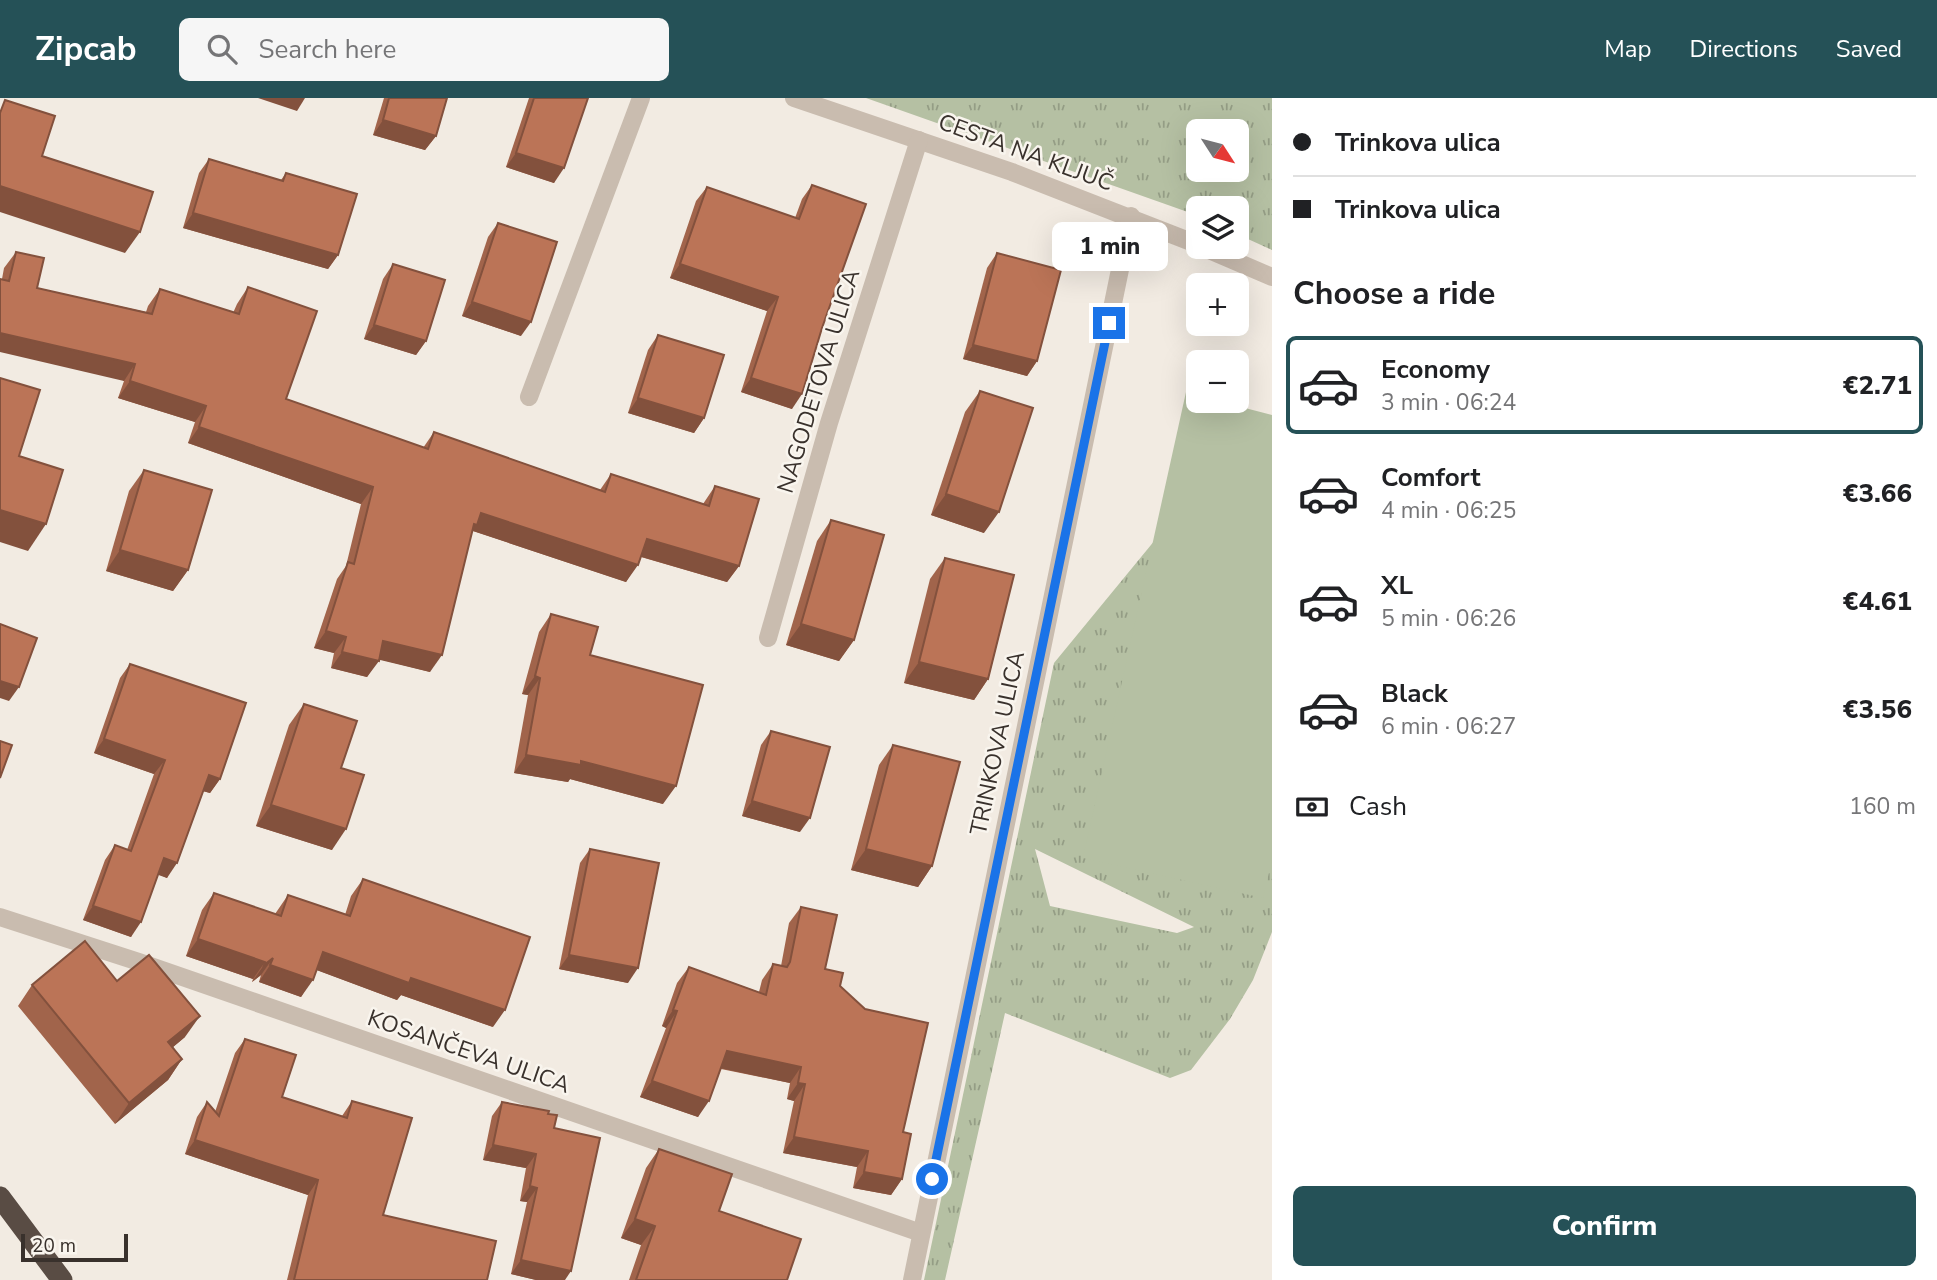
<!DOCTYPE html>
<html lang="en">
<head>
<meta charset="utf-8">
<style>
	body { margin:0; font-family:"Nunito Sans",sans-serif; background:#f6f6f6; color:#202124; height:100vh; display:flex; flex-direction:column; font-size:26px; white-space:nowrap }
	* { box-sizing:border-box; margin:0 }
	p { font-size:23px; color:#757577 }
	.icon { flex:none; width:38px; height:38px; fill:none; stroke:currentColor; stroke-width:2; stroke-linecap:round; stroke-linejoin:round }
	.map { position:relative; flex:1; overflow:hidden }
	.panel { display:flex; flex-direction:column; background:#fff; width:665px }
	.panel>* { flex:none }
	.top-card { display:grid; align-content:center; height:154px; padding:0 21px; background:#fff }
	.needle { width:46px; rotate:126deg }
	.controls { position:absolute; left:1186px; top:21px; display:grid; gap:14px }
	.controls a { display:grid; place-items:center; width:63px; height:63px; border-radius:10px; background:#fff; box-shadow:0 7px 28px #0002; font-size:35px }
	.scale { position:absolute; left:21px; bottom:18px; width:107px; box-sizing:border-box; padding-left:7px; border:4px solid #39312c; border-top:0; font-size:19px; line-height:24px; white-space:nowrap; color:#39312c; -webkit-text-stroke:5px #f9f5ee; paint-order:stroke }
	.end { position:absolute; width:32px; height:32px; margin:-16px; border:9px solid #1a73e8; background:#fff; box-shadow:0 0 0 4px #fff }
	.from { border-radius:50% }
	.bubble { position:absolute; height:49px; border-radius:10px; background:#fff; box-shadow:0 7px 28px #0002; font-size:23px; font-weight:800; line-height:49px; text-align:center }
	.top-card b { display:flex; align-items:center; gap:24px; height:66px; font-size:26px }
	.top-card b+b { border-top:2px solid #e0e0e0 }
	.top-card i { width:18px; height:18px; background:#202124 }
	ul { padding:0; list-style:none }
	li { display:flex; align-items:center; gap:21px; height:98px; margin:0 14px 10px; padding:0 7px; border:4px solid transparent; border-radius:10px }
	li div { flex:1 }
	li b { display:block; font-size:26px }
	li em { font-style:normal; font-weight:800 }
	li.on { border-color:#255157 }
	li>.icon { width:63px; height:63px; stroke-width:1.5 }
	h2 { padding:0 21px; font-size:32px; line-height:84px }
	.pay { display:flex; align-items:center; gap:18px; height:77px; padding:0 21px; font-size:26px }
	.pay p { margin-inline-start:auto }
	.action { display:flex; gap:14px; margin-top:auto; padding:14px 21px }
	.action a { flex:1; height:80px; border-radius:10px; background:#255157; color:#fff; font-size:28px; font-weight:800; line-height:80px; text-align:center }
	header { display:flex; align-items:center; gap:42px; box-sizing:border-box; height:98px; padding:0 35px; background:#255157; color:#fff }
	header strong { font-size:33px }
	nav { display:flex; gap:38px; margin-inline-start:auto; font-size:24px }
	.search { width:490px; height:63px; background:#f6f6f6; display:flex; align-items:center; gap:18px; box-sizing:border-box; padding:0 24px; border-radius:10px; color:#757577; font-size:26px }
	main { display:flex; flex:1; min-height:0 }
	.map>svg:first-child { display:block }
	.grass { fill:url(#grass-tufts); fill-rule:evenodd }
	.green { fill:#b5c0a3 }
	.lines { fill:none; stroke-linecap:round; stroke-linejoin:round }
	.minor { stroke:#c9bcaf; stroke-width:18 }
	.highway { stroke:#594c44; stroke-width:21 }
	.wall { fill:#a1644b }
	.shaded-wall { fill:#83513d }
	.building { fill:#bb7457; stroke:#83513d; stroke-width:2 }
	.route { stroke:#1a73e8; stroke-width:9 }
	.labels { text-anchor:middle; stroke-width:5; stroke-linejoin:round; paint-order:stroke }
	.street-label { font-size:23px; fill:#39312c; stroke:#f9f5ee }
</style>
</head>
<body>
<header>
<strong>Zipcab</strong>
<div class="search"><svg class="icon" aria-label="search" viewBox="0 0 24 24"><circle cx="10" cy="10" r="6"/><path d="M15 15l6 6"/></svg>Search here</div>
<nav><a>Map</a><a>Directions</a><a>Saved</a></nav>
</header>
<main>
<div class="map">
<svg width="1272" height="1182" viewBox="0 0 1272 1182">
	<defs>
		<pattern id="grass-tufts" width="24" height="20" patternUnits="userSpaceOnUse" patternTransform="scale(1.75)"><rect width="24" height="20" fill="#b5c0a3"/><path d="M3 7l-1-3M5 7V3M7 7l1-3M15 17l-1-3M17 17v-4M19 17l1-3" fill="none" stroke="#949d85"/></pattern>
	</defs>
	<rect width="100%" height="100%" fill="#f2ebe2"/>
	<!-- grass -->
	<g class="grass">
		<path d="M866,0H1272V152L1237,136V110H1199V118ZM1199,33H1237V72H1199Z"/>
		<path d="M1252,324L1272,331V834L1253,882L1230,921L1191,972L1170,980L1005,915L945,1182H924L1054,565ZM1035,751L1194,829L1177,835L1050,808Z"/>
	</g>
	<!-- green -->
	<path class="green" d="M1186,294L1199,298V303H1218L1272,317V762L1263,800L1083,760Z"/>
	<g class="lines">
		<!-- minor -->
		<g class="minor">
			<path d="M794,0L1012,74L1199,147"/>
			<path d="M1202,149L1272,179"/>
			<path d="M529,299L641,0"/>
			<path d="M768,540L829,325L919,42"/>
			<path d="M0,819L139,864L921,1135"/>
			<path d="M912,1182L1131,118"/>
		</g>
		<!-- highway -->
		<path class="highway" d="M0,1099L62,1182"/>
	</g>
	<!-- wall -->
	<g class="wall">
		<path d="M384,0H447L436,38L425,52L373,37Z"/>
		<path d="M529,0H588L554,85L506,69Z"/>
		<path d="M209,61L281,82L286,75L338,157L328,171L183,130L199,75Z"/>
		<path d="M812,87L792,311L741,294L767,213L670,180L696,103L707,89L795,120L802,101Z"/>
		<path d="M498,125L521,238L462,218L488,139Z"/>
		<path d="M16,154L37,190L146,214L148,208L160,191L233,215L237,206L248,189L286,301L423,350L434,334L600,392L611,376L703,406L715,388L739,468L727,484L641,459L626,484L473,433L471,435L430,574L379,561L367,579L331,570L334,555L314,550L337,481L346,468L361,406L188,345L195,324L118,300L124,283L2,181L4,170Z"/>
		<path d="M997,155L1037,263L1027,278L963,261L987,170Z"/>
		<path d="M393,166L426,243L416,257L364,241L383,181Z"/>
		<path d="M658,237L704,320L694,335L628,315L648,252Z"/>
		<path d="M980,293L984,435L931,417L965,314Z"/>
		<path d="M144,372L188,472L173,493L106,473L129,393Z"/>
		<path d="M831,422L854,542L839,563L786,547L817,443Z"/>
		<path d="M945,460L988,581L974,602L904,585L930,481Z"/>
		<path d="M551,516L590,557L663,706L570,681L568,684L514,675L528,597L522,596L539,534Z"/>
		<path d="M130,566L220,681L210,695L203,693L167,780L158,776L131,839L83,822L105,762L115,747L127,752L154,676L94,655L120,580Z"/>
		<path d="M304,606L341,670L332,752L256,728L289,627Z"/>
		<path d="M771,633L800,734L742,718L761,647Z"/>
		<path d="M893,647L932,768L918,789L851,772L879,667Z"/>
		<path d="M590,751L628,885L559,871L580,765Z"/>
		<path d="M363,781L493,929L401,897L397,902L317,872L301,899L259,884L261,877L252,884L253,881L186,858L202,812L214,795L275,816L288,797L345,817L351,798Z"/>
		<path d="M801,809L825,871L840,888L903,1034L902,1081L891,1097L853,1090L857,1069L783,1055L794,1003L787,1001L790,985L721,971L698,1019L640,999L666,930L662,928L677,885L689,869L759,894L762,882L773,866L781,868L789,825Z"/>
		<path d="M117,883L185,939L173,949L182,961L168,982L115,1026L18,908L32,887Z"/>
		<path d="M245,941L282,999L342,1018L352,1003L383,1117L487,1182H287L308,1097L185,1056L197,1019L207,1004L215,1014L235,955Z"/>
		<path d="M502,1004L548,1016L554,1030L565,1182H536L511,1176L527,1104L520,1103L526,1070L483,1062L492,1018Z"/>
		<path d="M659,1051L719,1113L787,1182H629L641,1147L621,1140L646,1070Z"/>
	</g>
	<!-- shaded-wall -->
	<g class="shaded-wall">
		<path d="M258,0H305L297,13Z"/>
		<path d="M383,22L436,38L425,52L373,37Z"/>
		<path d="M516,55L564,70L554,85L506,69Z"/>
		<path d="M0,88L140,134L125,155L0,114Z"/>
		<path d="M193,115L338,157L328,171L183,130Z"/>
		<path d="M680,166L778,199L767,213L670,180Z"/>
		<path d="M472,204L531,224L521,238L462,218Z"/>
		<path d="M374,227L426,243L416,257L364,241Z"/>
		<path d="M0,235L135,266L124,283L0,254Z"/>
		<path d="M973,247L1037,263L1027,278L963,261Z"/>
		<path d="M751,280L802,296L792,311L741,294Z"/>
		<path d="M130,283L206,308L195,324L118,300Z"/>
		<path d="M638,300L704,320L694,335L628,315Z"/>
		<path d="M199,329L373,389L361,406L188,345Z"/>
		<path d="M946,396L999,414L984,435L931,417Z"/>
		<path d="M0,412L46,426L28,453L0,444Z"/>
		<path d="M481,415L638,467L626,484L473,433L466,443L462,442Z"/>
		<path d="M647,441L739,468L727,484L635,457Z"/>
		<path d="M120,452L188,472L173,493L106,473Z"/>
		<path d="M801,526L854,542L839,563L786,547Z"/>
		<path d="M326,533L346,539L334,555L314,550Z"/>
		<path d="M383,543L442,557L430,574L372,560Z"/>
		<path d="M342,554L379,563L367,579L331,570Z"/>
		<path d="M919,564L988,581L974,602L904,585Z"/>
		<path d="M535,578L540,580L528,597L522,596Z"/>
		<path d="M0,583L19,589L9,603L0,600Z"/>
		<path d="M104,641L165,662L154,676L94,655Z"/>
		<path d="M526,657L581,663L676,688L663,706L570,681L568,684L514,675Z"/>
		<path d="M209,677L220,681L210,695L199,692Z"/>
		<path d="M752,703L810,720L800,734L742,718Z"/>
		<path d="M271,707L346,731L332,752L256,728Z"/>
		<path d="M866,751L932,768L918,789L851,772Z"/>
		<path d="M164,760L177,765L167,780L153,775Z"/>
		<path d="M93,808L141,824L131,839L83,822Z"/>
		<path d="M198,841L265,864L253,881L186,858Z"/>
		<path d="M323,854L411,880L505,912L493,929L401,897L397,902L311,870Z"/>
		<path d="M569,857L638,870L628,885L559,871Z"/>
		<path d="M273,860L261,877L252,884L264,867Z"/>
		<path d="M270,867L313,882L301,899L259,884Z"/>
		<path d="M673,912L677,913L666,930L662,928Z"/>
		<path d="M200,918L185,939L154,965L168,944Z"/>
		<path d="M727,953L801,969L790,985L715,969Z"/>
		<path d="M182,961L168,982L115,1026L129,1005Z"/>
		<path d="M652,983L709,1003L698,1019L640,999Z"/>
		<path d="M798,985L805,986L794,1003L787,1001Z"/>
		<path d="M794,1039L868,1053L857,1069L783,1055Z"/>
		<path d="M195,1042L318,1082L308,1097L185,1056Z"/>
		<path d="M493,1047L536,1056L526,1070L483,1062Z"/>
		<path d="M864,1074L902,1081L891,1097L853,1090Z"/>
		<path d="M530,1088L537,1090L527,1104L520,1103Z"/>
		<path d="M635,1121L655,1128L641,1147L621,1140Z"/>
		<path d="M521,1162L571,1173L565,1182H536L511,1176Z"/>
	</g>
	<!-- building -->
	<g class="building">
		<path d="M389,0H447L436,38L383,22Z"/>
		<path d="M534,0H588L564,70L516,55Z"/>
		<path d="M5,2L55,18L42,58L153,94L140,134L0,88V15Z"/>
		<path d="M209,61L283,83L286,75L357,96L338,157L193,115Z"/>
		<path d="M812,87L866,106L822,230L802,296L751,280L778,199L680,166L707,89L799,121Z"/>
		<path d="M498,125L557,144L531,224L472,204Z"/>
		<path d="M16,154L44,160L37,190L152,216L160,191L239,216L248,189L317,213L286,301L428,351L434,334L605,394L611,376L709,408L715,388L759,401L739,468L647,441L638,467L481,415L477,427L474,426L442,557L383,543L379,563L342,554L346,539L326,533L348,464L354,466L373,389L199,329L206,308L130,283L135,266L0,235V181L9,183Z"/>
		<path d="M997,155L1061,172L1037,263L973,247Z"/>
		<path d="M393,166L445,182L426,243L374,227Z"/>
		<path d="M658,237L724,257L704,320L638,300Z"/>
		<path d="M0,280L40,292L19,358L63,372L46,426L0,412Z"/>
		<path d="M980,293L1033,310L999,414L946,396Z"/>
		<path d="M144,372L212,392L188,472L120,452Z"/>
		<path d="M831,422L884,437L854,542L801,526Z"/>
		<path d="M945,460L1014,477L988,581L919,564Z"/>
		<path d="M551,516L598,529L590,557L703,587L676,688L581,663V667L526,657L540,580L535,578Z"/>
		<path d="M0,526L37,540L19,589L0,583Z"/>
		<path d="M130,566L246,605L220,681L209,677L177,765L164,760L141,824L93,808L115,747L131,753L165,662L104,641Z"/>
		<path d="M304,606L357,623L341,670L364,677L346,731L271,707Z"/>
		<path d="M771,633L830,649L810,720L752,703Z"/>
		<path d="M0,643L12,647L0,680Z"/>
		<path d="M893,647L960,664L932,768L866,751Z"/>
		<path d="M590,751L659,765L638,870L569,857Z"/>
		<path d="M363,781L530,839L505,912L411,880L409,885L323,854L313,882L270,867L273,860L264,867L265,864L198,841L214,795L281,818L288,797L350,818Z"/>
		<path d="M801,809L837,817L825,871L843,875L840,888L865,911L928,925L903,1034L911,1036L902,1081L864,1074L868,1053L794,1039L805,986L798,985L801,969L727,953L709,1003L652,983L677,913L673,912L689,869L766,897L773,866L787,869L790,864Z"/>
		<path d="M85,843L117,883L149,857L200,918L168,944L182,961L129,1005L32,887Z"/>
		<path d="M245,941L296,957L282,999L347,1020L352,1003L412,1020L383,1117L496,1143L487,1182H294L318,1082L195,1042L207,1004L219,1018Z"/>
		<path d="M502,1004L549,1013L548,1016L557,1017L554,1030L600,1040L571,1173L521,1162L537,1090L530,1088L536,1056L493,1047Z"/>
		<path d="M659,1051L732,1076L719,1113L801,1141L787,1182H636L655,1128L635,1121Z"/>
	</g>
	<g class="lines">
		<!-- route -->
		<path class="route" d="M932,1081L1109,225"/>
	</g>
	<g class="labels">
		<!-- street labels -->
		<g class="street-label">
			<text transform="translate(1026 54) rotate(20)" y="8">CESTA NA KLJUČ</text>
			<text transform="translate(818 283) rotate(-73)" y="8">NAGODETOVA ULICA</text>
			<text transform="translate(997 645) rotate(-78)" y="8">TRINKOVA ULICA</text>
			<text transform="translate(469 953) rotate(19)" y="8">KOSANČEVA ULICA</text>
		</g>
	</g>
</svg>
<div class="controls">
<a><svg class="needle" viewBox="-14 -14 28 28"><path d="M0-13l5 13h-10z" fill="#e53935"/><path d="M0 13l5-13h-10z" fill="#757577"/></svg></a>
<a><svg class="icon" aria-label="layers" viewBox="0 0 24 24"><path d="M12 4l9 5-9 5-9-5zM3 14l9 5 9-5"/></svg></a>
<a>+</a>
<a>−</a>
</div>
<div class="scale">20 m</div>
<i class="end from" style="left:932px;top:1081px"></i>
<i class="end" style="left:1109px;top:225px"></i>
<div class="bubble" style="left:1052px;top:124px;width:116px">1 min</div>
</div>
<section class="panel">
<div class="top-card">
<b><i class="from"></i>Trinkova ulica</b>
<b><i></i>Trinkova ulica</b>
</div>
<h2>Choose a ride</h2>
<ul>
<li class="on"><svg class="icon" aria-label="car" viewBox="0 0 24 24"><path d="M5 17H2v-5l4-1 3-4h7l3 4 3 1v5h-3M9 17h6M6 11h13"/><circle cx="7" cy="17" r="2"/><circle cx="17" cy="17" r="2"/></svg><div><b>Economy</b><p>3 min · 06:24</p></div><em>€2.71</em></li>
<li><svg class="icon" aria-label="car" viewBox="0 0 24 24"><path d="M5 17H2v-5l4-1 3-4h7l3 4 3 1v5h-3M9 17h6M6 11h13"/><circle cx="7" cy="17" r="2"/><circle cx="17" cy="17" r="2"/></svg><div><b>Comfort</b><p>4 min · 06:25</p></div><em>€3.66</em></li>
<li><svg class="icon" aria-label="car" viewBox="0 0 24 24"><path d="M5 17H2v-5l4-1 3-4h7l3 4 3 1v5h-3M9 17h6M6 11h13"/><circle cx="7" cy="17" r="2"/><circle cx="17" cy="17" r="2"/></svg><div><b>XL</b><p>5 min · 06:26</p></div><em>€4.61</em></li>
<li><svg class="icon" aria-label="car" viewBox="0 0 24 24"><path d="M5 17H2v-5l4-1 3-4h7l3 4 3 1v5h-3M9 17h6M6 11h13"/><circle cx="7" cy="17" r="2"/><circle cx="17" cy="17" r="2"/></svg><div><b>Black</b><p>6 min · 06:27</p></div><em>€3.56</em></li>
</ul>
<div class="pay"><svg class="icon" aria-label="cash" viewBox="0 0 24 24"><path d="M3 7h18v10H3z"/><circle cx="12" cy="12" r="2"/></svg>Cash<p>160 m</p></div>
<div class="action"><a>Confirm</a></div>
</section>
</main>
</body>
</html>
